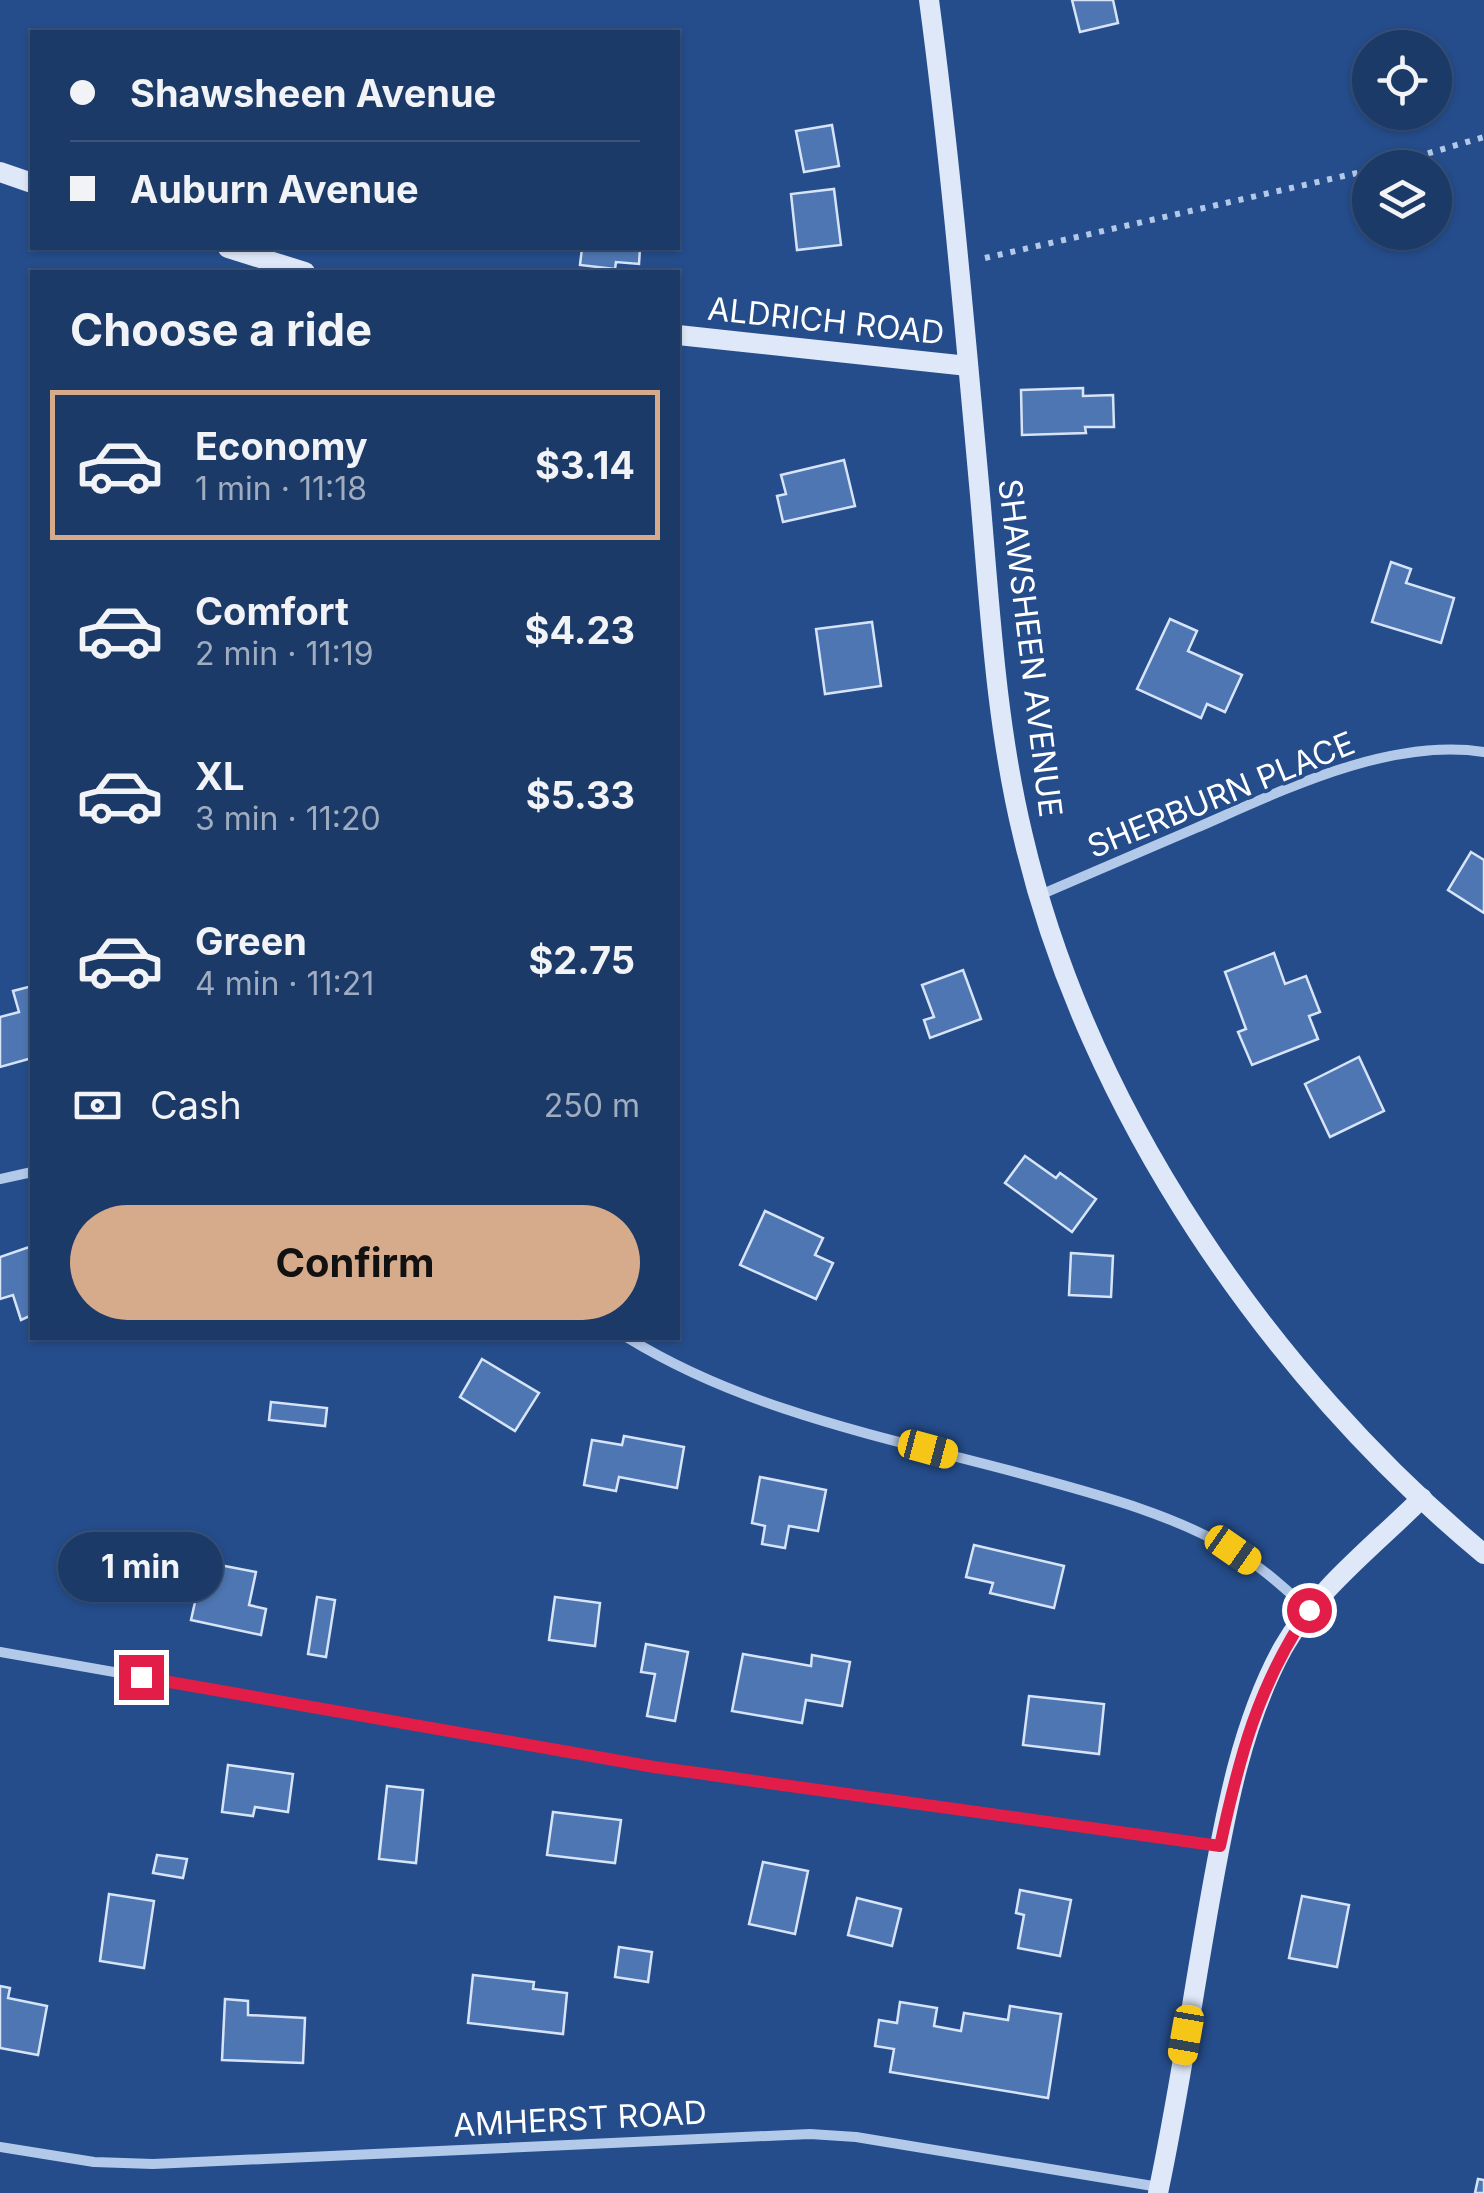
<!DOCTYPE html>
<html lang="en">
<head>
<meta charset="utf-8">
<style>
	body { margin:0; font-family:Inter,sans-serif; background:#294571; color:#f1f3f6; height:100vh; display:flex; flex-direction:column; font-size:38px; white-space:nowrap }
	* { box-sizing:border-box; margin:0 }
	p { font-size:32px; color:#a0adc0 }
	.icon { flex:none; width:55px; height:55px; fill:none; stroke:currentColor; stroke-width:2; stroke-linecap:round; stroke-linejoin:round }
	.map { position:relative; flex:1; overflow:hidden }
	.drawer { position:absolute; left:30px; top:270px; width:650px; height:1070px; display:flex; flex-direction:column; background:#1c3a68; border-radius:0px; box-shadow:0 2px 8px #0004,0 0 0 2px #3a547c }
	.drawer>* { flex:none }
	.hud { position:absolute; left:30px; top:30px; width:650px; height:220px; border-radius:0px; box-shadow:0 2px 8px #0004,0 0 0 2px #3a547c; display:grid; align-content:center; height:220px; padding:0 40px; background:#1c3a68 }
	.buttons { position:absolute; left:1352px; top:30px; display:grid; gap:20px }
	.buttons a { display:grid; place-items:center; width:100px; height:100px; border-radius:50%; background:#1c3a68; box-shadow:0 2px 8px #0004,0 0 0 2px #3a547c; font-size:50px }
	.end { position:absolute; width:45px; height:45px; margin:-22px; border:12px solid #e11d48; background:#fff; box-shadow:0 0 0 5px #fff }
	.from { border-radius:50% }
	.bubble { position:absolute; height:70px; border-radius:35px; background:#1c3a68; box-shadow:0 2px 8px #0004,0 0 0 2px #3a547c; font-size:32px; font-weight:700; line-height:70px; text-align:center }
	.car { position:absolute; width:30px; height:60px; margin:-30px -15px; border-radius:12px; box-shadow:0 0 8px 2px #0007; background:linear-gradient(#f5c518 24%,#345 0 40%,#f5c518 0 76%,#345 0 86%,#f5c518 0) }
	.hud b { display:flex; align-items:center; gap:35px; height:95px; font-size:38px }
	.hud b+b { border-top:2px solid #3a547c }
	.hud i { width:25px; height:25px; background:#f1f3f6 }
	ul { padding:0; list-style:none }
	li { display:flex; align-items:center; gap:30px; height:150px; margin:0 20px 15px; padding:0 20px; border:5px solid transparent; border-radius:0px }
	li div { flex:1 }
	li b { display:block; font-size:38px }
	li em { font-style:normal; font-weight:700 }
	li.on { border-color:#d6ab8b }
	li>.icon { width:90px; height:90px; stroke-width:1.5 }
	h2 { padding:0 40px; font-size:45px; line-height:120px }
	.pay { display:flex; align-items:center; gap:25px; height:110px; padding:0 40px; font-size:38px }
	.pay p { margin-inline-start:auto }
	.cta { display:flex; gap:20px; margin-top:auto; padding:20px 40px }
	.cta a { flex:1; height:115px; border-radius:60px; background:#d6ab8b; color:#111; font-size:40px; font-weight:700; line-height:115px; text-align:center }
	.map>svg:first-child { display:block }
	.building { fill:#4e76b2; stroke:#d7e4f8; stroke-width:2.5 }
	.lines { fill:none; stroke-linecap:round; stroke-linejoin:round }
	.path { stroke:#b3c9ea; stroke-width:6; stroke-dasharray:5 8; stroke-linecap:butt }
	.street { stroke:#b3c9ea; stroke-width:10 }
	.secondary { stroke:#dee8f8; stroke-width:20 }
	.route { stroke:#e11d48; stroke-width:12 }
	.labels { text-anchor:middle; stroke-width:8; stroke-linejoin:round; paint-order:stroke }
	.street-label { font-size:32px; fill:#fff; stroke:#254d8b }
</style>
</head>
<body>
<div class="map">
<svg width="1484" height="2193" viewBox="0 0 1484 2193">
	<rect width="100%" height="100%" fill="#254d8b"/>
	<!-- building -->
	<g class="building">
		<path d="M1072,0H1113L1118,23L1080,32Z"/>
		<path d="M832,125L839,166L804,172L796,131Z"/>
		<path d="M834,189L841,245L797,250L791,194Z"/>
		<path d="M582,248H640L639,264L616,262L615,269L580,265Z"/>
		<path d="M1083,388V396L1113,395L1114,427H1085L1086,433L1022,435L1021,390Z"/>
		<path d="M844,460L855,506L783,522L777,496L786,494L781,475Z"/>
		<path d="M1391,562L1411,569L1406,583L1454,598L1441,643L1372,622Z"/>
		<path d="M1170,619L1197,631L1188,651L1242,675L1225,712L1207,704L1201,718L1137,689Z"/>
		<path d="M872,622L881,686L825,694L816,629Z"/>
		<path d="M1471,852L1484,860V913L1448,890Z"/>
		<path d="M1274,953L1285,984L1306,976L1320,1012L1309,1016L1318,1039L1252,1065L1238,1032L1246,1029L1225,972Z"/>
		<path d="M963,970L981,1019L930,1038L924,1020L934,1017L922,985Z"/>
		<path d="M32,986V1058L0,1067V1017L19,1012L13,991Z"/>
		<path d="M1359,1057L1384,1111L1330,1137L1305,1084Z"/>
		<path d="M1025,1156L1056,1178L1060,1173L1096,1199L1072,1232L1005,1183Z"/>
		<path d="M765,1211L823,1238L815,1255L833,1263L816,1299L740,1265Z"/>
		<path d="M32,1246V1315L21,1320L13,1295L0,1299V1257Z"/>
		<path d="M1071,1253L1113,1256L1111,1297L1069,1295Z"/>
		<path d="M482,1359L539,1393L515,1431L460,1397Z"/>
		<path d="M271,1402L327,1408L325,1426L269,1420Z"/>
		<path d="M624,1436L684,1447L677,1488L619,1477L616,1491L584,1485L592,1440L622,1445Z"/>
		<path d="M760,1477L826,1490L818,1531L789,1526L785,1548L762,1544L765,1526L752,1523Z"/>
		<path d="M974,1545L1064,1566L1054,1608L990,1593L993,1583L966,1577Z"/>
		<path d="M204,1562L256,1572L249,1605L266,1609L261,1635L191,1620Z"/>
		<path d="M317,1597L335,1600L326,1657L308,1654Z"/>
		<path d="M555,1597L600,1603L595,1646L549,1640Z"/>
		<path d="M646,1644L688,1652L675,1721L647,1716L655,1674L641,1672Z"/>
		<path d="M743,1654L811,1666L812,1655L850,1662L842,1706L806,1700L802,1723L732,1711Z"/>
		<path d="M1029,1696L1104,1704L1099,1754L1023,1745Z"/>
		<path d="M228,1765L293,1774L288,1812L255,1807L253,1816L222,1812Z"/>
		<path d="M387,1786L423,1790L416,1863L379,1859Z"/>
		<path d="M553,1812L621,1820L615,1863L547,1855Z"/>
		<path d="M157,1855L187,1859L183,1878L153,1873Z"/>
		<path d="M763,1862L808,1871L795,1934L749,1924Z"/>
		<path d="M1020,1890L1071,1900L1060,1956L1018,1948L1024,1915L1016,1913Z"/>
		<path d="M109,1894L154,1901L144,1968L100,1961Z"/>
		<path d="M1302,1896L1349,1905L1337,1967L1289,1958Z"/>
		<path d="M857,1898L901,1909L892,1946L848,1935Z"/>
		<path d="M619,1947L652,1952L648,1982L615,1977Z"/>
		<path d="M473,1975L534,1982L533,1989L567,1993L563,2034L468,2023Z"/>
		<path d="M0,1986L10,1988L8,1998L47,2006L38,2055L0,2048Z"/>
		<path d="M225,1999L248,2001V2015L305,2018L303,2063L222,2060Z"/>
		<path d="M900,2002L937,2008L934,2026L961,2031L964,2013L1008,2020L1010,2006L1061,2014L1048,2098L890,2072L894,2049L875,2046L879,2020L897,2023Z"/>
		<path d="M1478,2179L1484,2180V2193H1475Z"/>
	</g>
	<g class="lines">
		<!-- path -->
		<g class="path">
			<path d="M1378,168L1484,137"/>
			<path d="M985,258L1370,170"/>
		</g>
		<!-- street -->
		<g class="street">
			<path d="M1040,895C1092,873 1144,850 1196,828C1281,791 1389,737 1484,752"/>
			<path d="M0,1179L32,1172"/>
			<path d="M628,1338C750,1413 894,1439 1030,1476C1099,1495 1169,1513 1231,1549C1260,1565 1284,1588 1309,1610"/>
			<path d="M0,1652L654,1767L1220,1846"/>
			<path d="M0,2147L94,2162L153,2164L810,2134L856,2137L1159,2187"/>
		</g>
		<!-- secondary -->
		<g class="secondary">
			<path d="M929,0C951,165 965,330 980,495C990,609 996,725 1023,836C1087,1110 1269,1376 1484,1554"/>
			<path d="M0,172L32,183"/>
			<path d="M228,248L305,272"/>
			<path d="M678,335L968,366"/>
			<path d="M1158,2193C1179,2095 1193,1994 1211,1894C1226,1810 1242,1723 1283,1648C1316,1590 1375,1545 1422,1498"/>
		</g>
	</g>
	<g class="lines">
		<!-- route -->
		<path class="route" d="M141,1677L654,1767L1220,1846C1239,1758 1258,1685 1309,1610"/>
	</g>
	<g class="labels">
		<!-- street labels -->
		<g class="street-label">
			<text transform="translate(826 321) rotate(6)" y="11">ALDRICH ROAD</text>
			<text transform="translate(1030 648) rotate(83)" y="11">SHAWSHEEN AVENUE</text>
			<text transform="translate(1221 795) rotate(-22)" y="11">SHERBURN PLACE</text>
			<text transform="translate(580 2119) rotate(-3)" y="11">AMHERST ROAD</text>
		</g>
	</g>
</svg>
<div class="buttons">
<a><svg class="icon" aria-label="locate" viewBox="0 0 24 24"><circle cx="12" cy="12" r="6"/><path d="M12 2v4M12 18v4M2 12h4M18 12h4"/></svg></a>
<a><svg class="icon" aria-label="layers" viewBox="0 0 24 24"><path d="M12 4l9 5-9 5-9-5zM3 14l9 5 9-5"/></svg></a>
</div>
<i class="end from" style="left:1309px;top:1610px"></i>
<i class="end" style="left:141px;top:1677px"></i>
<div class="bubble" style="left:58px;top:1532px;width:165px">1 min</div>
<i class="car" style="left:928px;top:1449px;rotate:105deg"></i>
<i class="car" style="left:1233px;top:1550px;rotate:125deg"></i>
<i class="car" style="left:1186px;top:2035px;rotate:190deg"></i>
<div class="hud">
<b><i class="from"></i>Shawsheen Avenue</b>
<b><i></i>Auburn Avenue</b>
</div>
<section class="drawer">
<h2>Choose a ride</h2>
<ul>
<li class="on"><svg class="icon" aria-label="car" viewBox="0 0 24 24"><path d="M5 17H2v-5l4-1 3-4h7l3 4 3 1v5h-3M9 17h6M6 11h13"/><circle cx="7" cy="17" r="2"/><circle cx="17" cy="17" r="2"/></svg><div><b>Economy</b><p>1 min · 11:18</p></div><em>$3.14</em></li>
<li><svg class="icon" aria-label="car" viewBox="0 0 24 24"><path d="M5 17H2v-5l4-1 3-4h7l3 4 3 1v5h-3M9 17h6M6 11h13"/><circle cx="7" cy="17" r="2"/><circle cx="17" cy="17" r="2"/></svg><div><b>Comfort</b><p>2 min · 11:19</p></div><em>$4.23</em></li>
<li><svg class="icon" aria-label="car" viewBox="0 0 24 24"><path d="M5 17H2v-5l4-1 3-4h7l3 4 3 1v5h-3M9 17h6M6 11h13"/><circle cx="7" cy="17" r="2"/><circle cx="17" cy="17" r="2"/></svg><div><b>XL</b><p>3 min · 11:20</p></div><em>$5.33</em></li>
<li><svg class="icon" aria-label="car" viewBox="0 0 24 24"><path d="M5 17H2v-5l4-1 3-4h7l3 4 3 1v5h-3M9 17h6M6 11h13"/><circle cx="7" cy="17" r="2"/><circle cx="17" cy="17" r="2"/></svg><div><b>Green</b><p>4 min · 11:21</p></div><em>$2.75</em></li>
</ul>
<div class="pay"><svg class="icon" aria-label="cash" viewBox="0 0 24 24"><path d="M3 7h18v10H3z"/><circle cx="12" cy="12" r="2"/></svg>Cash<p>250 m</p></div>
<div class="cta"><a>Confirm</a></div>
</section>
</div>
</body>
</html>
